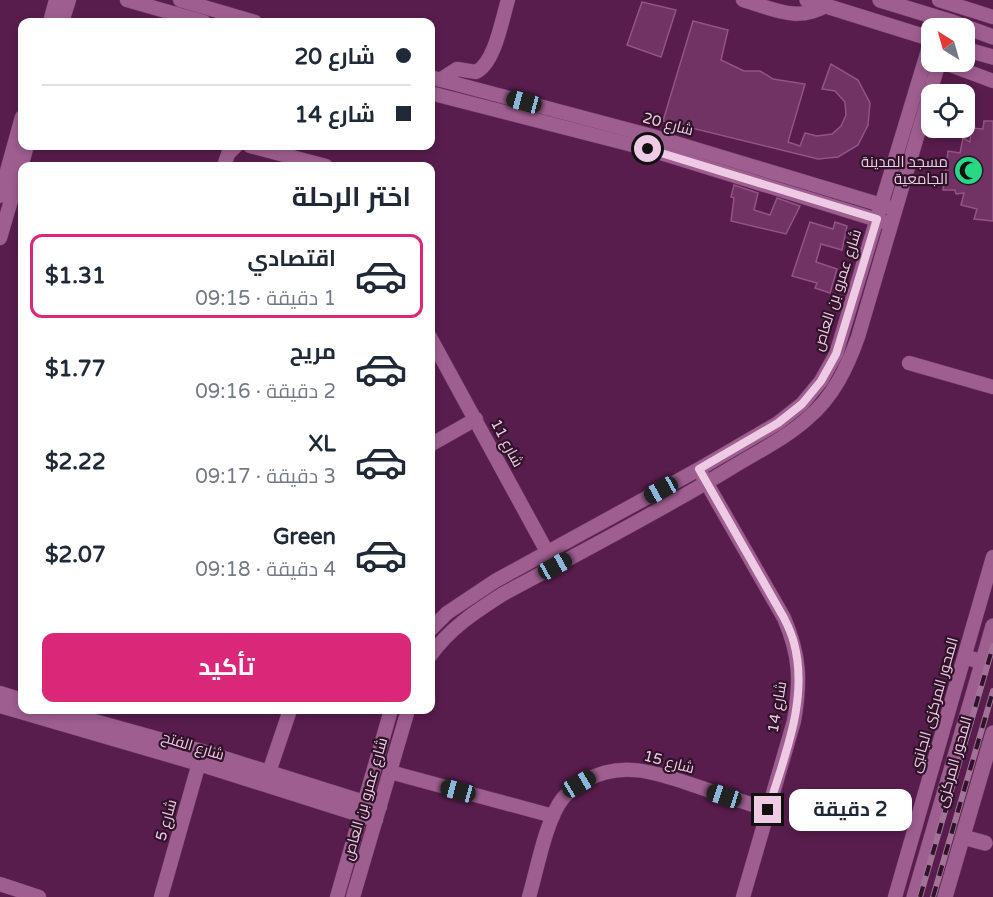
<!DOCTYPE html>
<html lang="ar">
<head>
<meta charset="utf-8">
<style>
	body { margin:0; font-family:"Varela Round",Cairo,sans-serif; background:#f2f2f3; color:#1f2937; direction:rtl; height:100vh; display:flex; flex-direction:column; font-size:22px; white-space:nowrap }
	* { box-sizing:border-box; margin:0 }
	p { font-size:20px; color:#747a83 }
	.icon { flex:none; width:33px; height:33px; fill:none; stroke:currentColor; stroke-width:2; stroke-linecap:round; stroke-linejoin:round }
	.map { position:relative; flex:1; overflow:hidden; direction:ltr }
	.panel { position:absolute; left:18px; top:162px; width:417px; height:552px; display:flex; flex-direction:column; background:#fff; border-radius:12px; box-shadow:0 3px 9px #0003; direction:rtl }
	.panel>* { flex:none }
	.guide { position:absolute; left:18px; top:18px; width:417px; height:132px; border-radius:12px; box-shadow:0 3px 9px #0003; direction:rtl; display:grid; align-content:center; height:132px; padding:0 24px; background:#fff }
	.needle { width:39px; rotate:323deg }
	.tools { position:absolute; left:921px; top:18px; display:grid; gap:12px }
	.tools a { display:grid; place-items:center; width:54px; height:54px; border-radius:12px; background:#fff; box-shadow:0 3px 9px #0003; font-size:30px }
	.end { position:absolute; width:27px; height:27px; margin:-14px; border:8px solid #efcae5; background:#111; box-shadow:0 0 0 3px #111 }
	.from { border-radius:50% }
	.bubble { position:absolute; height:42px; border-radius:12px; background:#fff; box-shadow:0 3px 9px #0003; font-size:20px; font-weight:700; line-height:42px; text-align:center; direction:rtl }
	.car { position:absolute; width:18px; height:36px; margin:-18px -9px; border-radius:8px; box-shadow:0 0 4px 2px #0007; background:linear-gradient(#222 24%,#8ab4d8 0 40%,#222 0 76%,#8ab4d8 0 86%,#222 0) }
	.guide b { display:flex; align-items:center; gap:21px; height:57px; font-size:22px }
	.guide b+b { border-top:2px solid #e0e1e3 }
	.guide i { width:15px; height:15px; background:#1f2937 }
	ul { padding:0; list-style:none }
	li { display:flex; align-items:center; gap:18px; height:84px; margin:0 12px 9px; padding:0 12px; border:3px solid transparent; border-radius:12px }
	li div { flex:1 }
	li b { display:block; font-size:22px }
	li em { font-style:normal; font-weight:700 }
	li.on { border-color:#db2777 }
	li>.icon { width:54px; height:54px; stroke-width:1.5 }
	h2 { padding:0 24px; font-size:27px; line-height:72px }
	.action { display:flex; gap:12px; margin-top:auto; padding:12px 24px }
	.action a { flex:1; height:69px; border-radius:12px; background:#db2777; color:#fff; font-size:24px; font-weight:700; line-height:69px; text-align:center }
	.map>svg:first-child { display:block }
	.building { fill:#713264; stroke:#945385; stroke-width:1.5 }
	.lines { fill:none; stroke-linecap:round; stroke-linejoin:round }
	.street-casing { stroke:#713d68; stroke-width:15 }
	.secondary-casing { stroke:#713d68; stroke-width:16 }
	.street { stroke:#9f5e90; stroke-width:14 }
	.secondary { stroke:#9f5e90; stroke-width:15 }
	.rail-casing { stroke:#a27298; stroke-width:6 }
	.rail { stroke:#2f1429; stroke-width:4; stroke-dasharray:11; stroke-linecap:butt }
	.route { stroke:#efcae5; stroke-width:8 }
	.labels { text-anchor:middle; stroke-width:4.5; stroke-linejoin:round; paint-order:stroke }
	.street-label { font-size:15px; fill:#efcae5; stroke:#2f1429 }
	.poi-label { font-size:15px; fill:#efcae5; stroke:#2f1429; text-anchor:end }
</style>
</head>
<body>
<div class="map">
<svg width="993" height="897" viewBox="0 0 993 897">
	<rect width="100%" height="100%" fill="#581d4d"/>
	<!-- building -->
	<g class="building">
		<path d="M642,2L676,10L661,57L627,45Z"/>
		<path d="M693,21L728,30L721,60L744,71H760L773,79L805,84L788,142L800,146L805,133L817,136L832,134L841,126L846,115L845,102L835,91L822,89L831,64L858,80L870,103L868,125L858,145L838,157L818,159L663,121Z"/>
		<path d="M984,121H993V221L974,219L977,209L961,205L964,193L956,194L955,190H943L948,151L960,153L963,138L970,142L971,128L983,129Z"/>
		<path d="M734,185L758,193L754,210L770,215L777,198L800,206L786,234L731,221L734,198L731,197Z"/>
		<path d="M810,222L833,229L835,222L847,226L842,250L821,244L816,262L837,269L830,293L815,288L817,283L792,276Z"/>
	</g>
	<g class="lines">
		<defs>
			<g id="street">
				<path d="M127,0L204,22"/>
				<path d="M180,0L255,22"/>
				<path d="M743,0C774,9 798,23 827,5"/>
				<path d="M939,0L993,17"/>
				<path d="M50,22L56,0"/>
				<path d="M62,22L69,0"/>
				<path d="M942,62L993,81"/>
				<path d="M430,77L652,136L888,207"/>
				<path d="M440,80L457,69L476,72C495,63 502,19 508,0"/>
				<path d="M430,93L648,149L884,222"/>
				<path d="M250,146L326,166"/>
				<path d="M224,166L228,154L236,146"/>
				<path d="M0,196L22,117"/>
				<path d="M0,238L27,146"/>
				<path d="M430,337L551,559"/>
				<path d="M909,363L993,387"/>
				<path d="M430,445L476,419"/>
				<path d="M702,475L784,618C800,655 801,681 794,721L743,897"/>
				<path d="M430,630L447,613L495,581L699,469L778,423L802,404L821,381L836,354L932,37"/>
				<path d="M430,656C450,628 475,612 503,594C579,553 657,513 731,468C757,452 786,438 808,418C833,397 847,368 858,337L939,62"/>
				<path d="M0,693L22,700"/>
				<path d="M0,706L199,764L376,820"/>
				<path d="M55,710L202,751L380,807"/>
				<path d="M390,772L553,816"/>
				<path d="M266,781L290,710"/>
				<path d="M0,884L39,897"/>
				<path d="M161,897L201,756"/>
				<path d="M337,897L391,710"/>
				<path d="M353,897L408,710"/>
				<path d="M529,897C537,870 546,819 563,798C569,791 578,785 585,781C623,759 660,774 699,787C722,795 745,802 768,810"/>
				<path d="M895,897L993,557"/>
			</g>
			<g id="secondary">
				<path d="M807,0L932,39"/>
				<path d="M880,0L952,22L993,37"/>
				<path d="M964,49L993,57"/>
				<path d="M965,657L983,662"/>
				<path d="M963,837L985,843"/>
				<path d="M914,897L993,626"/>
				<path d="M945,897L993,733"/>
			</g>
		</defs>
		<!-- street casing -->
		<use href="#street" class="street-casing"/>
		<!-- secondary casing -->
		<use href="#secondary" class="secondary-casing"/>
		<!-- street -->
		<use href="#street" class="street"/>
		<!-- secondary -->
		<use href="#secondary" class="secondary"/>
		<defs>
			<g id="rail">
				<path d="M920,897L993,646"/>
				<path d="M933,897L993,691"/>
			</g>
		</defs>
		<!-- rail casing -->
		<use href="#rail" class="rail-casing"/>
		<!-- rail -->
		<use href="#rail" class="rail"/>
	</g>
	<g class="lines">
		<!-- route -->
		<path class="route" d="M648,149L877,219L836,354L821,381L802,404L778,423L699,469L784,618C788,626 792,635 794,643C809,699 784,757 768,810"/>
	</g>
	<!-- icons -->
	<defs>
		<symbol id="mosque-disc" viewBox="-11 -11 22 22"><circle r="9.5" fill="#27d885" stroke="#2f1429"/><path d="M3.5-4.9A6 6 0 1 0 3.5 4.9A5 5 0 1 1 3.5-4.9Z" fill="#111"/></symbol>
	</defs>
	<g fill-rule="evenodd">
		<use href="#mosque-disc" x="952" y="154" width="33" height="33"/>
	</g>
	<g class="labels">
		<!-- street labels -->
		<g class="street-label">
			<text transform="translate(668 124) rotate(15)" y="5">شارع 20</text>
			<text transform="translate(837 290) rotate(-72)" y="5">شارع عمرو بن العاص</text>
			<text transform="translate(507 443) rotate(62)" y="5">شارع 11</text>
			<text transform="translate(934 705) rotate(-74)" y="5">المحور المركزى الجانبى</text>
			<text transform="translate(777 707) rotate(-80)" y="5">شارع 14</text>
			<text transform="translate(193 746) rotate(17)" y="5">شارع الفتح</text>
			<text transform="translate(669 762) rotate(15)" y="5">شارع 15</text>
			<text transform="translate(954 762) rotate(-74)" y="5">المحور المركزى</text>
			<text transform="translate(365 799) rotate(-74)" y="5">شارع عمرو بن العاص</text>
			<text transform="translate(166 820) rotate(-74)" y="5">شارع 5</text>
		</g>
		<!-- poi labels -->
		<g class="poi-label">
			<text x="948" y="167">مسجد المدينة<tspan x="948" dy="17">الجامعية</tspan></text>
		</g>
	</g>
</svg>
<div class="tools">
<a><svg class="needle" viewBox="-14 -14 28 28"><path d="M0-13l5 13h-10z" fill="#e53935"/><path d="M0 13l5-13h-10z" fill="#747a83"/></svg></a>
<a><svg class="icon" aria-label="locate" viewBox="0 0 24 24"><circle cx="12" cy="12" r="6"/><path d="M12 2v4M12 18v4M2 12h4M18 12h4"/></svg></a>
</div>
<i class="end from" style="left:648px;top:149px"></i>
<i class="end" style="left:768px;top:810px"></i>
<div class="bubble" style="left:789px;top:789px;width:123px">2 دقيقة</div>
<i class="car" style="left:524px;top:102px;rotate:285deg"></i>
<i class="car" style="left:661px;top:490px;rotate:241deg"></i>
<i class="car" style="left:555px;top:566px;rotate:61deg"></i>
<i class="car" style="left:579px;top:784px;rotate:60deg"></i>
<i class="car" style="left:458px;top:791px;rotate:285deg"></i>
<i class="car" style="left:724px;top:796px;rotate:288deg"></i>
<div class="guide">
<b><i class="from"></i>شارع 20</b>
<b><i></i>شارع 14</b>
</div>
<section class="panel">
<h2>اختر الرحلة</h2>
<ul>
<li class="on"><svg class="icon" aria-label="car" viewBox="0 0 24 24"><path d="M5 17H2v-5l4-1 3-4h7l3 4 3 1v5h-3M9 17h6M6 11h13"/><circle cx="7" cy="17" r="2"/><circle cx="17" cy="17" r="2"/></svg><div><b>اقتصادي</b><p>1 دقيقة · 09:15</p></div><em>$1.31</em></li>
<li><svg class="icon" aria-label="car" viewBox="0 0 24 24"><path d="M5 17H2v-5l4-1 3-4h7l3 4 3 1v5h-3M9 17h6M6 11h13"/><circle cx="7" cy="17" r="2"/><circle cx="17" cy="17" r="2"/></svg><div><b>مريح</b><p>2 دقيقة · 09:16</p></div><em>$1.77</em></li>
<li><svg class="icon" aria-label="car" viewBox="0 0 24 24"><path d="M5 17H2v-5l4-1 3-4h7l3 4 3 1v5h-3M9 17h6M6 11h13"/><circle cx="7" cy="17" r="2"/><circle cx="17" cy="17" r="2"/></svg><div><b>XL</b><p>3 دقيقة · 09:17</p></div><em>$2.22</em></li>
<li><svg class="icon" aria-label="car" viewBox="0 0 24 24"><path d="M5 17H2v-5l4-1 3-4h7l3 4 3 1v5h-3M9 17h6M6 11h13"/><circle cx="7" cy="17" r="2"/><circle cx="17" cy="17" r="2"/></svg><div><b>Green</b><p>4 دقيقة · 09:18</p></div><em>$2.07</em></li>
</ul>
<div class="action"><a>تأكيد</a></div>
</section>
</div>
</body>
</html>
